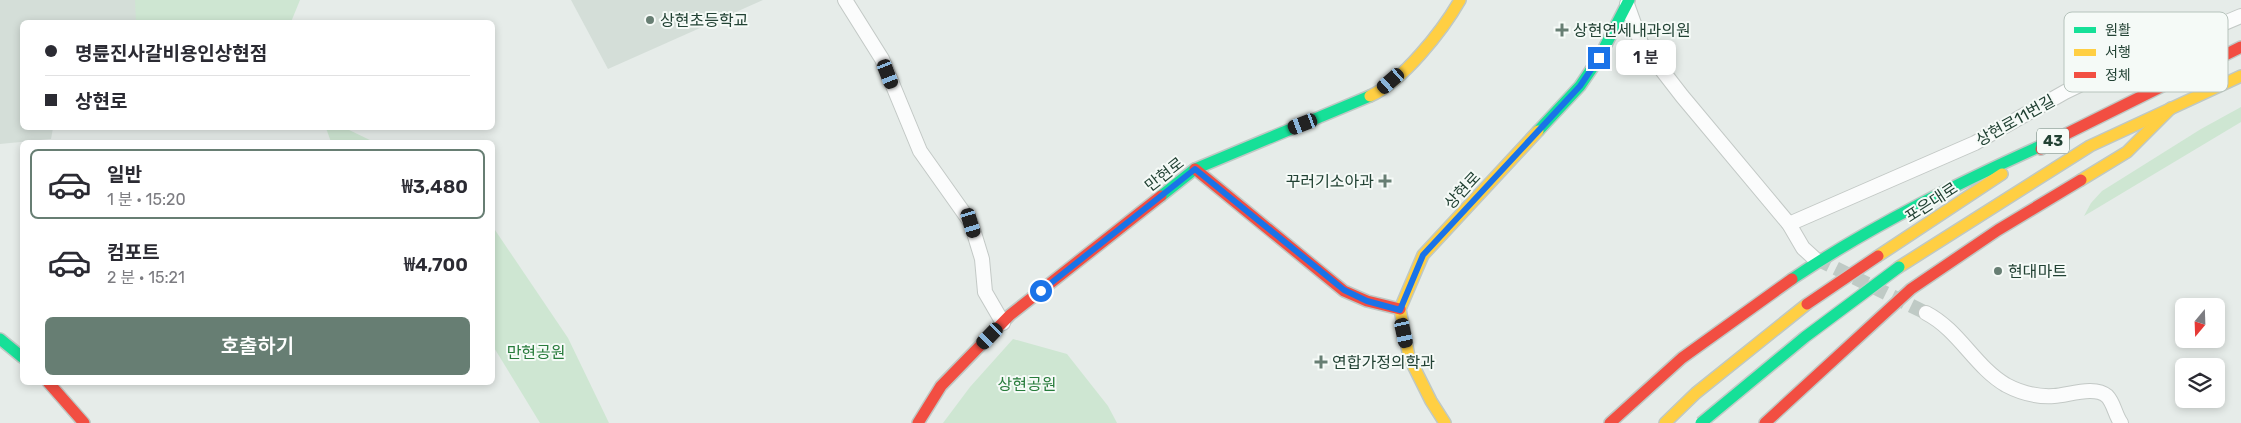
<!DOCTYPE html>
<html lang="ko">
<head>
<meta charset="utf-8">
<style>
	body { margin:0; font-family:Rubik,"Noto Sans KR",sans-serif; background:#f7f7f7; color:#2b2b33; height:100vh; display:flex; flex-direction:column; font-size:19px; white-space:nowrap }
	* { box-sizing:border-box; margin:0 }
	p { font-size:16px; color:#7c7c81 }
	.icon { flex:none; width:28px; height:28px; fill:none; stroke:currentColor; stroke-width:2; stroke-linecap:round; stroke-linejoin:round }
	.map { position:relative; flex:1; overflow:hidden }
	.side { position:absolute; left:20px; top:140px; width:475px; height:245px; display:flex; flex-direction:column; background:#fff; border-radius:8px; box-shadow:0 2px 8px #0003 }
	.side>* { flex:none }
	.banner { position:absolute; left:20px; top:20px; width:475px; height:110px; border-radius:8px; box-shadow:0 2px 8px #0003; display:grid; align-content:center; height:110px; padding:0 25px; background:#fff }
	.needle { width:32px; rotate:199deg }
	.fabs { position:absolute; left:2175px; top:298px; display:grid; gap:10px }
	.fabs a { display:grid; place-items:center; width:50px; height:50px; border-radius:8px; background:#fff; box-shadow:0 2px 8px #0003; font-size:25px }
	.end { position:absolute; width:22px; height:22px; margin:-11px; border:6px solid #1a73e8; background:#fff; box-shadow:0 0 0 2px #fff }
	.from { border-radius:50% }
	.bubble { position:absolute; height:35px; border-radius:8px; background:#fff; box-shadow:0 2px 8px #0003; font-size:16px; font-weight:600; line-height:35px; text-align:center }
	.car { position:absolute; width:15px; height:30px; margin:-15px -8px; border-radius:6px; box-shadow:0 0 4px 1px #0007; background:linear-gradient(#222 24%,#8ab4d8 0 40%,#222 0 76%,#8ab4d8 0 86%,#222 0) }
	.banner b { display:flex; align-items:center; gap:18px; height:48px; font-size:19px }
	.banner b+b { border-top:1px solid #e1e1e2 }
	.banner i { width:12px; height:12px; background:#2b2b33 }
	ul { padding:9px 0 0; list-style:none }
	li { display:flex; align-items:center; gap:15px; height:70px; margin:0 10px 8px; padding:0 15px; border:2px solid transparent; border-radius:8px }
	li div { flex:1 }
	li b { display:block; font-size:19px }
	li em { font-style:normal; font-weight:600 }
	li.active { border-color:#677e73 }
	li>.icon { width:45px; height:45px; stroke-width:1.5 }
	.primary-button { display:flex; gap:10px; margin-top:auto; padding:10px 25px }
	.primary-button a { flex:1; height:58px; border-radius:8px; background:#677e73; color:#fff; font-size:20px; font-weight:600; line-height:58px; text-align:center }
	.map>svg:first-child { display:block }
	.built { fill:#d4ded8 }
	.green { fill:#cee6d2 }
	.lines { fill:none; stroke-linecap:round; stroke-linejoin:round }
	.street-tunnel { stroke:#bfcac5; stroke-width:14; stroke-dasharray:14 7; stroke-linecap:butt }
	.street-casing { stroke:#c3c9c6; stroke-width:16 }
	.fast-casing { stroke:#bfc8c4; stroke-width:14 }
	.slow-casing { stroke:#bfc8c4; stroke-width:14 }
	.jam-casing { stroke:#bfc8c4; stroke-width:14 }
	.street { stroke:#fbfcfc; stroke-width:14 }
	.fast { stroke:#16e098; stroke-width:11 }
	.slow { stroke:#ffcf43; stroke-width:11 }
	.jam { stroke:#f24e42; stroke-width:11 }
	.fast-bridge-casing { stroke:#c2cbc7; stroke-width:14; stroke-linecap:butt }
	.jam-bridge-casing { stroke:#c2cbc7; stroke-width:14; stroke-linecap:butt }
	.fast-bridge { stroke:#16e098; stroke-width:11 }
	.jam-bridge { stroke:#f24e42; stroke-width:11 }
	.route { stroke:#1a73e8; stroke-width:6 }
	.poi-dot { fill:#677e73; stroke:#f5faf7; stroke-width:2 }
	.labels { text-anchor:middle; stroke-width:4; stroke-linejoin:round; paint-order:stroke }
	.shield { fill:#f5faf7; stroke:#61796e; stroke-width:1 }
	.shield-label { font-size:15px; font-weight:bold; fill:#224234 }
	.poi-label { font-size:16px; fill:#224234; stroke:#f5faf7; text-anchor:start }
	.street-label { font-size:16px; fill:#224234; stroke:#f5faf7 }
	.park-label { font-size:16px; fill:#287c3c; stroke:#f5faf7 }
	.key { fill:#f5faf7; stroke:#b6c3bc; stroke-width:1 }
	.key-label { font-size:14px; fill:#224234 }
</style>
</head>
<body>
<div class="map">
<svg width="2241" height="423" viewBox="0 0 2241 423">
	<rect width="100%" height="100%" fill="#e6ece9"/>
	<!-- built -->
	<g class="built">
		<path d="M0,0H142L146,22H22V128H53L51,139L0,144Z"/>
		<path d="M571,0H763L608,69Z"/>
	</g>
	<!-- green -->
	<g class="green">
		<path d="M135,0H300L291,22H136Z"/>
		<path d="M2241,107V122L2084,216L2091,203L2102,191L2201,129Z"/>
		<path d="M326,128H345L374,142H331Z"/>
		<path d="M493,227L568,338L609,423H540L493,346Z"/>
		<path d="M1013,339L1067,354L1108,406L1117,423H943L970,387Z"/>
	</g>
	<g class="lines">
		<!-- street-tunnel -->
		<path class="street-tunnel" d="M1817,259L1926,313"/>
		<defs>
			<g id="street">
				<path d="M845,0L882,59L920,151L971,223L982,259L985,292L1003,323"/>
				<path d="M1627,4L1641,43L1682,96L1789,224L1803,248L1815,259"/>
				<path d="M1789,224L1975,143L2065,92L2096,77L2241,16"/>
				<path d="M1926,313C1959,330 1975,367 2006,385C2021,393 2038,397 2054,396C2069,395 2095,385 2107,396C2114,403 2115,415 2121,423"/>
			</g>
			<g id="fast">
				<path d="M1538,131L1580,86L1599,58L1629,0"/>
				<path d="M1161,196L1195,169L1370,96"/>
				<path d="M1792,279C1874,224 1964,180 2054,140"/>
				<path d="M0,339L22,357"/>
			</g>
			<g id="slow">
				<path d="M1370,96C1402,82 1443,30 1460,0"/>
				<path d="M2081,180L2127,152L2171,108"/>
				<path d="M1878,256L2002,174"/>
				<path d="M1899,267L2090,146L2241,76"/>
				<path d="M1445,423L1431,401L1409,357L1400,309L1423,255L1538,131"/>
				<path d="M1665,423L1696,393L1807,304"/>
			</g>
			<g id="jam">
				<path d="M2041,149L2054,140L2241,47"/>
				<path d="M1195,169L1344,291L1367,301L1400,309"/>
				<path d="M48,382L84,423"/>
				<path d="M918,423L941,386L1010,315L1161,196"/>
				<path d="M1610,423L1682,358L1792,279"/>
				<path d="M1765,423L1911,289L1998,230L2081,180"/>
			</g>
		</defs>
		<!-- street casing -->
		<use href="#street" class="street-casing"/>
		<!-- fast casing -->
		<use href="#fast" class="fast-casing"/>
		<!-- slow casing -->
		<use href="#slow" class="slow-casing"/>
		<!-- jam casing -->
		<use href="#jam" class="jam-casing"/>
		<!-- street -->
		<use href="#street" class="street"/>
		<!-- fast -->
		<use href="#fast" class="fast"/>
		<!-- slow -->
		<use href="#slow" class="slow"/>
		<!-- jam -->
		<use href="#jam" class="jam"/>
		<defs>
			<path id="fast-bridge" d="M1701,423L1805,337L1899,267"/>
			<path id="jam-bridge" d="M1807,304L1878,256"/>
		</defs>
		<!-- fast-bridge casing -->
		<use href="#fast-bridge" class="fast-bridge-casing"/>
		<!-- jam-bridge casing -->
		<use href="#jam-bridge" class="jam-bridge-casing"/>
		<!-- fast-bridge -->
		<use href="#fast-bridge" class="fast-bridge"/>
		<!-- jam-bridge -->
		<use href="#jam-bridge" class="jam-bridge"/>
	</g>
	<g class="lines">
		<!-- route -->
		<path class="route" d="M1041,291L1195,169L1344,290L1367,301L1400,310L1423,255L1580,86L1599,58"/>
	</g>
	<!-- markers -->
	<g class="poi-dot">
		<circle cx="650" cy="20" r="5"/>
		<path d="M1559.5 22.5h5v5h5v5h-5v5h-5v-5h-5v-5h5z"/>
		<path d="M1382.5 173.5h5v5h5v5h-5v5h-5v-5h-5v-5h5z"/>
		<circle cx="1998" cy="271" r="5"/>
		<path d="M1318.5 354.5h5v5h5v5h-5v5h-5v-5h-5v-5h5z"/>
	</g>
	<g class="labels">
		<!-- shield labels -->
		<rect class="shield" x="2037" y="128.5" width="32" height="25" rx="4"/>
		<g class="shield-label">
			<text x="2053" y="146">43</text>
		</g>
		<!-- poi labels -->
		<g class="poi-label">
			<text x="660" y="26">상현초등학교</text>
			<text x="1573" y="36">상현연세내과의원</text>
			<text x="1374" y="187" text-anchor="end">꾸러기소아과</text>
			<text x="2008" y="277">현대마트</text>
			<text x="1332" y="368">연합가정의학과</text>
		</g>
		<!-- street labels -->
		<g class="street-label">
			<text transform="translate(2015 120) rotate(-29)" y="6">상현로11번길</text>
			<text transform="translate(1164 174) rotate(-38)" y="6">만현로</text>
			<text transform="translate(1462 190) rotate(-47)" y="6">상현로</text>
			<text transform="translate(1931 202) rotate(-33)" y="6">포은대로</text>
		</g>
		<!-- park labels -->
		<g class="park-label">
			<text x="536" y="358">만현공원</text>
			<text x="1027" y="390">상현공원</text>
		</g>
	</g>
	<!-- legend -->
	<rect x="2064" y="12" width="164" height="80" rx="8" class="key"/>
	<rect x="2074" y="27" width="22" height="6" fill="#16e098"/>
	<rect x="2074" y="49" width="22" height="7" fill="#ffcf43"/>
	<rect x="2074" y="72" width="22" height="6" fill="#f24e42"/>
	<g class="key-label">
		<text x="2105" y="35">원활</text>
		<text x="2105" y="57">서행</text>
		<text x="2105" y="80">정체</text>
	</g>
</svg>
<div class="fabs">
<a><svg class="needle" viewBox="-14 -14 28 28"><path d="M0-13l5 13h-10z" fill="#e53935"/><path d="M0 13l5-13h-10z" fill="#7c7c81"/></svg></a>
<a><svg class="icon" aria-label="layers" viewBox="0 0 24 24"><path d="M12 4l9 5-9 5-9-5zM3 14l9 5 9-5"/></svg></a>
</div>
<i class="end from" style="left:1041px;top:291px"></i>
<i class="end" style="left:1599px;top:58px"></i>
<div class="bubble" style="left:1616px;top:40px;width:60px">1 분</div>
<i class="car" style="left:888px;top:74px;rotate:159deg"></i>
<i class="car" style="left:1391px;top:81px;rotate:229deg"></i>
<i class="car" style="left:1303px;top:124px;rotate:249deg"></i>
<i class="car" style="left:971px;top:223px;rotate:163deg"></i>
<i class="car" style="left:1404px;top:333px;rotate:168deg"></i>
<i class="car" style="left:990px;top:336px;rotate:224deg"></i>
<div class="banner">
<b><i class="from"></i>명륜진사갈비용인상현점</b>
<b><i></i>상현로</b>
</div>
<section class="side">
<ul>
<li class="active"><svg class="icon" aria-label="car" viewBox="0 0 24 24"><path d="M5 17H2v-5l4-1 3-4h7l3 4 3 1v5h-3M9 17h6M6 11h13"/><circle cx="7" cy="17" r="2"/><circle cx="17" cy="17" r="2"/></svg><div><b>일반</b><p>1 분 · 15:20</p></div><em>₩3,480</em></li>
<li><svg class="icon" aria-label="car" viewBox="0 0 24 24"><path d="M5 17H2v-5l4-1 3-4h7l3 4 3 1v5h-3M9 17h6M6 11h13"/><circle cx="7" cy="17" r="2"/><circle cx="17" cy="17" r="2"/></svg><div><b>컴포트</b><p>2 분 · 15:21</p></div><em>₩4,700</em></li>
</ul>
<div class="primary-button"><a>호출하기</a></div>
</section>
</div>
</body>
</html>
